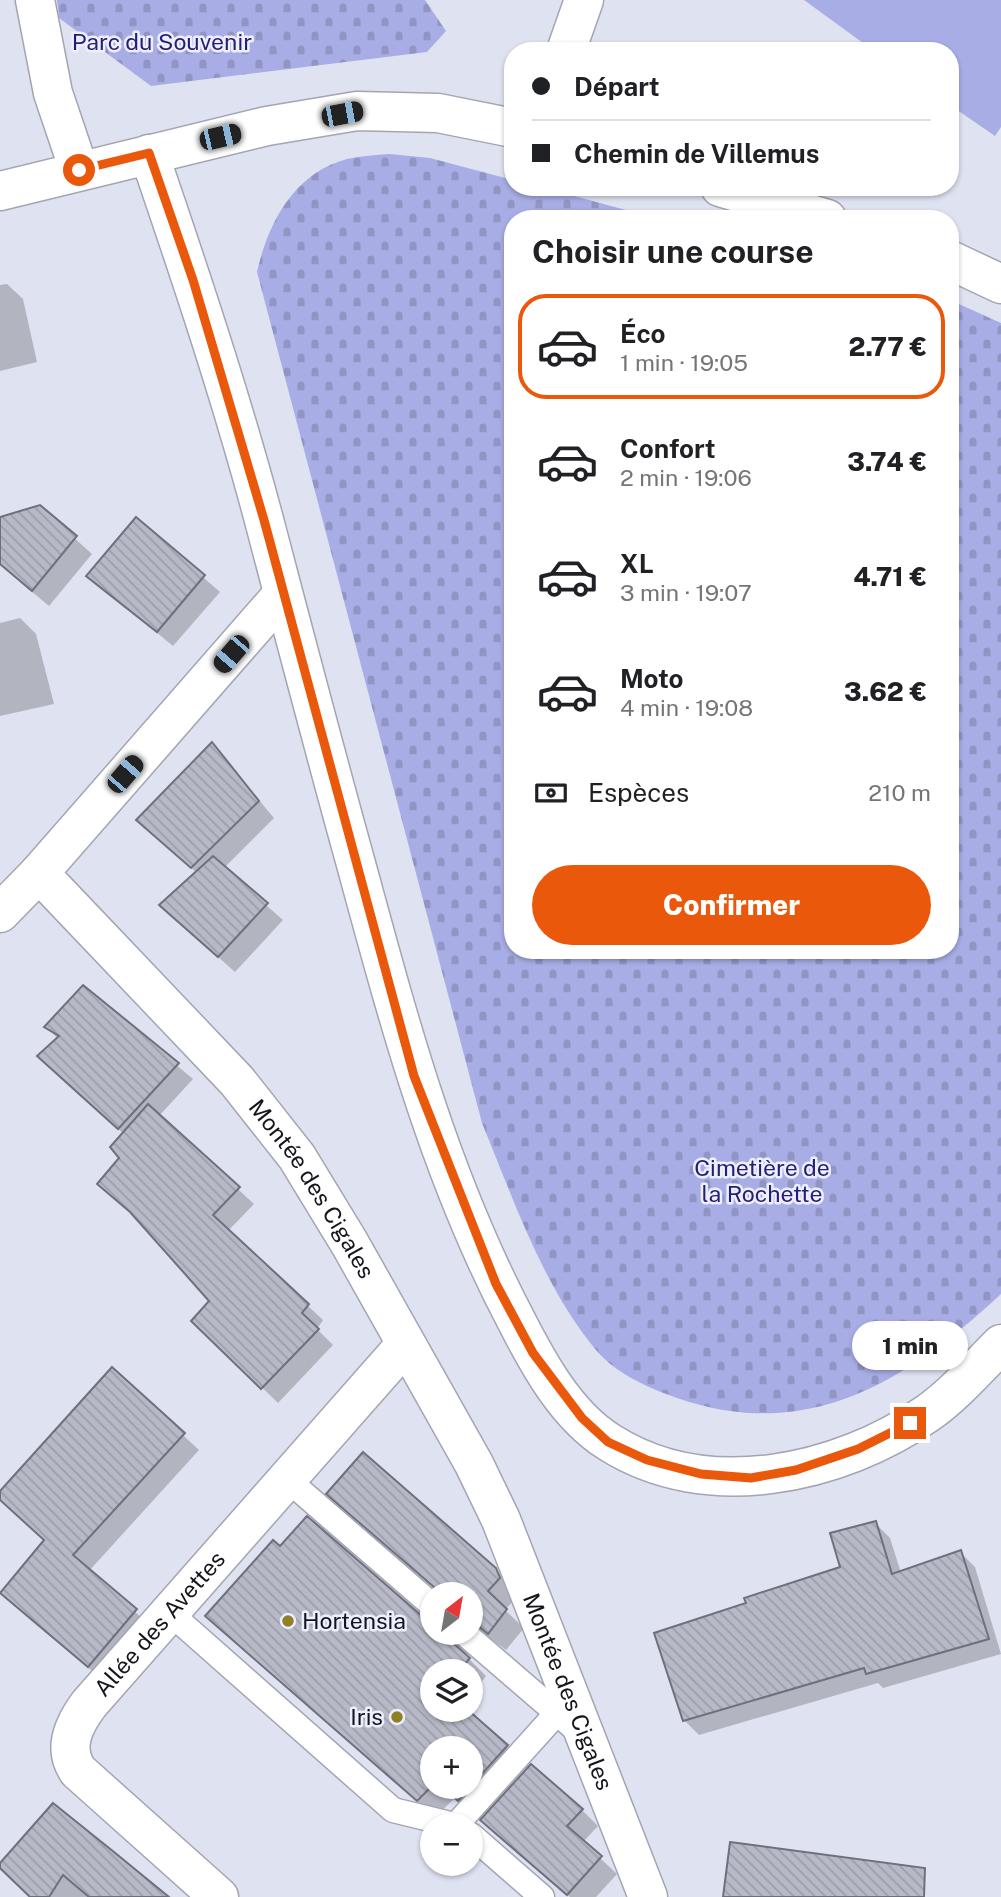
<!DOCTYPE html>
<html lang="fr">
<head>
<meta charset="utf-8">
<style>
	body { margin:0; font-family:"Public Sans",sans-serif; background:#f6f6f6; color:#202124; height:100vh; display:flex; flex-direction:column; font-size:26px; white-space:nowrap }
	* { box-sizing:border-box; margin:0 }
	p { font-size:23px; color:#757577 }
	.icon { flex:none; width:38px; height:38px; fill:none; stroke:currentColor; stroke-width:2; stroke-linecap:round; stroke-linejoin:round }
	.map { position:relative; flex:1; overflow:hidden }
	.details { position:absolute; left:504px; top:210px; width:455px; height:749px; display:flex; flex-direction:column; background:#fff; border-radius:28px; box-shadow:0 2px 5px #0004 }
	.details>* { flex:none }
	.top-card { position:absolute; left:504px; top:42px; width:455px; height:154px; border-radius:28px; box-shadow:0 2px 5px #0004; display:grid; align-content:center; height:154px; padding:0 28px; background:#fff }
	.needle { width:46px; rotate:31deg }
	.buttons { position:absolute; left:420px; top:1582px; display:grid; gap:14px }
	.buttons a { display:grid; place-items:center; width:63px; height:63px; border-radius:50%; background:#fff; box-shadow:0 2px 5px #0004; font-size:35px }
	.end { position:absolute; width:32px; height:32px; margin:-16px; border:9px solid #ea580c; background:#fff; box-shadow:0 0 0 4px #fff }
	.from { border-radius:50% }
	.bubble { position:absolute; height:49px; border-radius:24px; background:#fff; box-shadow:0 2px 5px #0004; font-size:23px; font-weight:800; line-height:49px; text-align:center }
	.car { position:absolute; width:21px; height:42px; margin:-21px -10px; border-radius:9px; box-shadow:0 0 5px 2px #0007; background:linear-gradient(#222 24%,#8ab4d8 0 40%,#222 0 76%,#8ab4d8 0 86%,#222 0) }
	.top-card b { display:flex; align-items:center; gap:24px; height:66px; font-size:26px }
	.top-card b+b { border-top:2px solid #e0e0e0 }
	.top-card i { width:18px; height:18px; background:#202124 }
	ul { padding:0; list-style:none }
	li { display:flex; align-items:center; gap:21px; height:105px; margin:0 14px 10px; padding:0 14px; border:4px solid transparent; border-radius:28px }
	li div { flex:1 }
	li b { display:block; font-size:26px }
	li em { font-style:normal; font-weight:800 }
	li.selected { border-color:#ea580c }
	li>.icon { width:63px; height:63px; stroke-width:1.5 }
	h2 { padding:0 28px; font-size:32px; line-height:84px }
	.pay { display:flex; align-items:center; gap:18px; height:77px; padding:0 28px; font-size:26px }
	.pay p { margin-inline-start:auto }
	.button { display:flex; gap:14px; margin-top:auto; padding:14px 28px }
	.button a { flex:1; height:80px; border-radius:42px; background:#ea580c; color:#fff; font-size:28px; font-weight:800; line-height:80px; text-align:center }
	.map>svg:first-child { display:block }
	.cemetery { fill:url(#cemetery-stones) }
	.pitch { fill:#a8aee5 }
	.shadow { fill:#0003; fill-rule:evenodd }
	.building { fill:url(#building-back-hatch); stroke:#6e707d; stroke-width:2 }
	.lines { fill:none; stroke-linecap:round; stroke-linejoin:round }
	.service-casing { stroke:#a3a5b3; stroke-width:27 }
	.minor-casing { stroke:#a3a5b3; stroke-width:41 }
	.tertiary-casing { stroke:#a3a5b3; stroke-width:41 }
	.service { stroke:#fff; stroke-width:24 }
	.minor { stroke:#fff; stroke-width:38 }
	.tertiary { stroke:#fff; stroke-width:38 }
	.route { stroke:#ea580c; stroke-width:9 }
	.poi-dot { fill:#8f8027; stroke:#eceffe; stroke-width:2.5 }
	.labels { text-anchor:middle; stroke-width:5; stroke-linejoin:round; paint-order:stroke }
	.park-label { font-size:23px; fill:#271d76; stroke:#eceffe }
	.street-label { font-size:23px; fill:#15161b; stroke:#eceffe }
	.poi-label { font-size:23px; fill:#15161b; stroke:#eceffe; text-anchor:start }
</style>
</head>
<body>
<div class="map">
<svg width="1001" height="1897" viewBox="0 0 1001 1897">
	<defs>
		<pattern id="cemetery-stones" width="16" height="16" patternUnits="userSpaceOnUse" patternTransform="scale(1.75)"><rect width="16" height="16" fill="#a8aee5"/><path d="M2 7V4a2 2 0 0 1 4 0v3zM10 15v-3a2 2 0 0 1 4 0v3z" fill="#9095c4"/></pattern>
		<pattern id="building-back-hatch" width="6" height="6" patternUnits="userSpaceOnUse" patternTransform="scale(1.75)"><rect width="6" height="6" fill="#b7b9c7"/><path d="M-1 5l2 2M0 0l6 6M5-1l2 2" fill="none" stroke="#9c9eaa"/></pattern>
	</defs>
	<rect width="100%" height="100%" fill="#dfe2f1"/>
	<!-- cemetery -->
	<g class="cemetery">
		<path d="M57,0H425L446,31L427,52L151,86L59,18Z"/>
		<path d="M390,154L430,158L513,180V187H541L659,219H513V950H950V300L1001,323V1294C908,1380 809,1444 677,1398C649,1388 616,1374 596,1350C542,1285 514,1200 482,1123L257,272C268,223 294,173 347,159C361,156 376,155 390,154Z"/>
	</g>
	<!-- pitch -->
	<path class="pitch" d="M804,0H1001V127L995,136L950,105V51H874Z"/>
	<!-- shadow -->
	<g class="shadow">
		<path d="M7,284L23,299L37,362L0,371V285Z"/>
		<path d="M40,507L92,554L49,606L0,565V519Z"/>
		<path d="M136,519L220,592L173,646L88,576Z"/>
		<path d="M20,618L36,634L54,704L0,716V623Z"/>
		<path d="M212,744L274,818L224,868L283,920L235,972L178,921L197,873L154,835Z"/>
		<path d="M83,987L193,1079L159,1116L254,1204L228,1231L323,1320L317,1329L333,1345L278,1403L194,1321L212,1301L121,1158L124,1134L54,1071L58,1039L47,1027Z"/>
		<path d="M112,1369L199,1450L89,1571L151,1626L104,1681L17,1607L45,1540L0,1498V1494Z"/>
		<path d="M346,1511L495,1569L513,1588L517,1597L505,1610L524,1628L506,1650L486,1635L469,1641L467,1657L486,1676L471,1696V1671H432V1710H465L525,1763L476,1817L455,1798L435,1817L225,1633L280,1549L432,1621V1633H471V1594H442ZM432,1748H471V1787H432Z"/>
		<path d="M875,1523L890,1538L901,1573L960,1552L975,1567L1001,1654L883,1688L878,1683L699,1735L684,1720L748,1605L842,1568Z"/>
		<path d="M582,1810L598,1826L583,1842L617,1874L596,1897H570L499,1836Z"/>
		<path d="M0,1865L159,1890L167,1897H32Z"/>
	</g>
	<!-- building -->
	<g class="building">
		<path d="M40,505L77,536L32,591L0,564V517Z"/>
		<path d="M136,517L205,575L157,632L86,576Z"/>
		<path d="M212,742L259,801L191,868L136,820Z"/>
		<path d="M213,856L268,903L218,957L159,905Z"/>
		<path d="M83,985L179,1063L118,1129L37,1056L59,1036L44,1027Z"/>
		<path d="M148,1104L240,1187L213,1215L309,1304L302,1313L319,1329L261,1389L191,1321L209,1301L130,1212L97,1184L119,1158L110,1147Z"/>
		<path d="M112,1367L185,1433L73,1555L137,1609L88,1667L0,1593L44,1540L0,1500V1491Z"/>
		<path d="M363,1452L496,1568L500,1578L488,1591L507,1609L488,1634L471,1620V1594H442L326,1494Z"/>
		<path d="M307,1516L422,1616L432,1619V1633H449L454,1644L470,1658L459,1671H432V1710H468L508,1745L471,1786V1748H432V1786L417,1801L205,1616L273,1540L280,1546Z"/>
		<path d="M876,1521L892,1574L961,1550L989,1639L866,1674L864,1668L683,1721L654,1633L746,1603L744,1598L840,1567L830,1533Z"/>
		<path d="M531,1764L583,1809L567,1826L602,1856L567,1895L480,1820Z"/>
		<path d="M442,1787H470L458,1801Z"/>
		<path d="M53,1803L114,1852L169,1897H89L63,1875L49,1897H30L0,1868V1863Z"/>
		<path d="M730,1842L925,1868L924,1897H723Z"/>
	</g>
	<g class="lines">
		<defs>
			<g id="service">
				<path d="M288,1480L432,1605"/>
				<path d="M170,1613L393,1810L454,1825"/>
				<path d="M464,1633L580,1733"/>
				<path d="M456,1825L557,1713"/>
				<path d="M471,1835L542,1897"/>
			</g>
			<g id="minor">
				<path d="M35,0L53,93L79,170"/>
				<path d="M566,51L584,0"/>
				<path d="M149,154C190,274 231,396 264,520C294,634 324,749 356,864C399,1022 439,1174 516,1320C538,1363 566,1415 609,1442C706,1504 839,1475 928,1413C955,1394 978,1367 1001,1344"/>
				<path id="s1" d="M282,595L39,873L237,1081L297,1157L350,1244L474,1464L501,1520L648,1897"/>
				<path d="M0,913L39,873"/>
				<path id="s2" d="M219,1897L78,1771C62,1748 74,1724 89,1704L405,1345"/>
			</g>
			<g id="tertiary">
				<path d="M720,187L827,219"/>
				<path d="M0,191L267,126L357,111L438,113L513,128"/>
				<path d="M950,260L1001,284"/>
			</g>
		</defs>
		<!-- service casing -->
		<use href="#service" class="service-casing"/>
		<!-- minor casing -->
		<use href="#minor" class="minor-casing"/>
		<!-- tertiary casing -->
		<use href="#tertiary" class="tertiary-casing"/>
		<!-- service -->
		<use href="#service" class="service"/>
		<!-- minor -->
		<use href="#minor" class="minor"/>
		<!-- tertiary -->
		<use href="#tertiary" class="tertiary"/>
	</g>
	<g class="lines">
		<!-- route -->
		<path class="route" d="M79,170L149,153L193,280L264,520L414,1076L496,1284L533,1353L582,1418L608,1442L647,1460L701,1474L751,1478L796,1470L858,1449L910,1423"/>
	</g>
	<!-- markers -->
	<g class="poi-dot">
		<circle cx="288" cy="1621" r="7"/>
		<circle cx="397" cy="1717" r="7"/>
	</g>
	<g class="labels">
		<!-- park labels -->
		<g class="park-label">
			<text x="162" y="50">Parc du Souvenir</text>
			<text x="762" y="1176">Cimetière de<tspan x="762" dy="26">la Rochette</tspan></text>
		</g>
		<!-- street labels -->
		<g class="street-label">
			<text dy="8" stroke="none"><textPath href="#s1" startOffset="788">Montée des Cigales</textPath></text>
			<text dy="8" stroke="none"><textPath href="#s2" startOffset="369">Allée des Avettes</textPath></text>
			<text dy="8" stroke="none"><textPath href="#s1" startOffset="1354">Montée des Cigales</textPath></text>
		</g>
		<!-- poi labels -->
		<g class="poi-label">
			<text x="302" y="1629">Hortensia</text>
			<text x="383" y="1725" text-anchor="end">Iris</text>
		</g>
	</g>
</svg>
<div class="buttons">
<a><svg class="needle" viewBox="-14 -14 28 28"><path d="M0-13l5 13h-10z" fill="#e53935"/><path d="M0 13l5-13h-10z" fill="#757577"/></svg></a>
<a><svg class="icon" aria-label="layers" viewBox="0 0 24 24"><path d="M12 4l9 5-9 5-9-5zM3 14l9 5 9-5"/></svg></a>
<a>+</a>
<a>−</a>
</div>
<i class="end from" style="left:79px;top:170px"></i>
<i class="end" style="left:910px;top:1423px"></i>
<div class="bubble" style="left:852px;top:1321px;width:116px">1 min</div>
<i class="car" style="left:342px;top:114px;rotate:79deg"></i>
<i class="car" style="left:220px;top:137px;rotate:77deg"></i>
<i class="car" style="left:231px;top:654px;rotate:221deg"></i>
<i class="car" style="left:125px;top:774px;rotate:41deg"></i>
<div class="top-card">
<b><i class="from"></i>Départ</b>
<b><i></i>Chemin de Villemus</b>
</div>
<section class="details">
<h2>Choisir une course</h2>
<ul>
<li class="selected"><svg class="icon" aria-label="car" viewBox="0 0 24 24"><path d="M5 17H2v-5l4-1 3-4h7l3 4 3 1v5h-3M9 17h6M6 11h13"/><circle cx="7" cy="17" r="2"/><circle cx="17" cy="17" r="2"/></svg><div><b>Éco</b><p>1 min · 19:05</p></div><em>2.77 €</em></li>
<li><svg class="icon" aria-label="car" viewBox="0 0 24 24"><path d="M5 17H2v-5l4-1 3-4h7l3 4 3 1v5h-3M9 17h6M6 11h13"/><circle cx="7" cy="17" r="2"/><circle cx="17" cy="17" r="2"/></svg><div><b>Confort</b><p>2 min · 19:06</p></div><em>3.74 €</em></li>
<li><svg class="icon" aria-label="car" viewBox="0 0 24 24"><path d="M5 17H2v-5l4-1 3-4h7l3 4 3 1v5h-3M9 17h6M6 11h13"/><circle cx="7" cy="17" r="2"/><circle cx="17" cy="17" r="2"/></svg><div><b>XL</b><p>3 min · 19:07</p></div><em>4.71 €</em></li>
<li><svg class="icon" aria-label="car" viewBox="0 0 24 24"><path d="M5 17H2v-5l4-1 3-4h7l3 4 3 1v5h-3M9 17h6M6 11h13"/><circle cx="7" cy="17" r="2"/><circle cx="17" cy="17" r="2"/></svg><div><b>Moto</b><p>4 min · 19:08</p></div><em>3.62 €</em></li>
</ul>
<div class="pay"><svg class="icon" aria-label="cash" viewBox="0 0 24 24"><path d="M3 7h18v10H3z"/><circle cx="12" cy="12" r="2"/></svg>Espèces<p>210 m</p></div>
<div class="button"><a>Confirmer</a></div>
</section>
</div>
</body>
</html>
